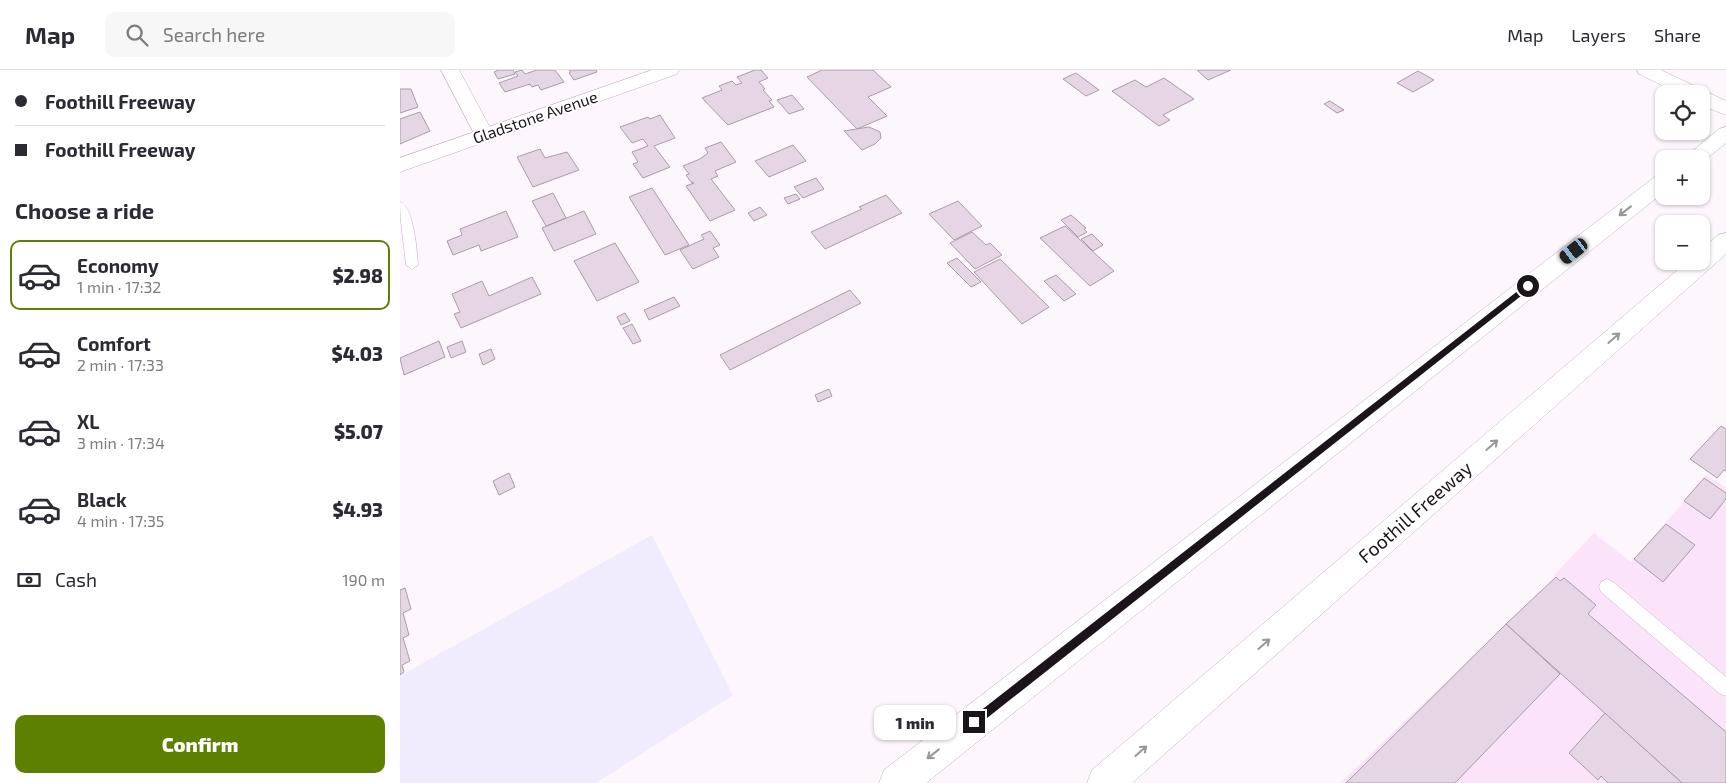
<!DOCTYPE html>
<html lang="en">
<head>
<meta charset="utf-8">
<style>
	body { margin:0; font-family:"Exo 2",sans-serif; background:#f7f7f7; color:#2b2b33; height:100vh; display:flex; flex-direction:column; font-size:19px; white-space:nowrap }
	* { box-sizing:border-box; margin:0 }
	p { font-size:16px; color:#7c7c81 }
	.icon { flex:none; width:28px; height:28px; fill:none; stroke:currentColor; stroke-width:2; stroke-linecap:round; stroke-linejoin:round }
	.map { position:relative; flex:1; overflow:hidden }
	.panel { display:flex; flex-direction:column; background:#fff; width:400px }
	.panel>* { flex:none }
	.guide { display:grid; align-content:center; height:110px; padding:0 15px; background:#fff }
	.controls { position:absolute; left:1255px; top:15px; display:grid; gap:10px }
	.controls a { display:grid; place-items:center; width:55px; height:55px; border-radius:10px; background:#fff; box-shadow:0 1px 4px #0004; font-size:25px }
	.end { position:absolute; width:22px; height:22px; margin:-11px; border:6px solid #1b151b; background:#fff; box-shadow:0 0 0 2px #fff }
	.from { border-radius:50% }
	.bubble { position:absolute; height:35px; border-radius:10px; background:#fff; box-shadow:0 1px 4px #0004; font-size:16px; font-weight:800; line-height:35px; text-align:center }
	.car { position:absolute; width:15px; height:30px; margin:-15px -8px; border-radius:6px; box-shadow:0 0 4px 1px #0007; background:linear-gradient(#222 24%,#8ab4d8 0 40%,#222 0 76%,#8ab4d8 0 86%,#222 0) }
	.guide b { display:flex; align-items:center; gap:18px; height:48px; font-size:19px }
	.guide b+b { border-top:1px solid #e1e1e2 }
	.guide i { width:12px; height:12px; background:#2b2b33 }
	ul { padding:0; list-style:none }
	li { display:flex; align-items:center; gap:15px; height:70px; margin:0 10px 8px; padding:0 5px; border:2px solid transparent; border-radius:10px }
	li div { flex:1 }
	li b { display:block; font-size:19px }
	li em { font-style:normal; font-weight:800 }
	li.active { border-color:#5c8100 }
	li>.icon { width:45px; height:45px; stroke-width:1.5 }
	h2 { padding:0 15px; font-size:22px; line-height:60px }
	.pay { display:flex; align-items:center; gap:12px; height:55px; padding:0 15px; font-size:19px }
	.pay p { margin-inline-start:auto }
	.button { display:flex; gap:10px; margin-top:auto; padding:10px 15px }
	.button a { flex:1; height:58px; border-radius:10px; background:#5c8100; color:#fff; font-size:20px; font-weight:800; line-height:58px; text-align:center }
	header { display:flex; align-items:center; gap:30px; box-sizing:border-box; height:70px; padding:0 25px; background:#fff; border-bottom:1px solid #e1e1e2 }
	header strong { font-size:24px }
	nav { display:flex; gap:28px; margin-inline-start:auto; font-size:18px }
	.search { width:350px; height:45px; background:#f7f7f7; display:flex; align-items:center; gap:12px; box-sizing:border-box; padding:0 18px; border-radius:10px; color:#7c7c81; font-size:19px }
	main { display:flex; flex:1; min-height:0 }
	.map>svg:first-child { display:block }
	.built { fill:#fbe4fa }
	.industrial { fill:#f1ecfd }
	.building { fill:#e5d5e5; stroke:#aa9baa }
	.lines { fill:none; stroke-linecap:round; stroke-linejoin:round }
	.service-casing { stroke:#c0b1c0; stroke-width:1 }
	.minor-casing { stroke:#c0b1c0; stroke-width:1 }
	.tertiary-casing { stroke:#c0b1c0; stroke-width:1 }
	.motorway-casing { stroke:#c0b1c0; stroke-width:1 }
	.service { fill:#fff; fill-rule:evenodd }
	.minor { fill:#fff; fill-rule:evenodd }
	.tertiary { fill:#fff; fill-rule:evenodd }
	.motorway { fill:#fff; fill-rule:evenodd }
	.oneway { stroke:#989698 }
	.route { fill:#1b151b }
	.labels { text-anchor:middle; stroke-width:4; stroke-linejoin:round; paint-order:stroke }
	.far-street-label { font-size:16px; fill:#1b151b; stroke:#fff }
	.street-label { font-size:19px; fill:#1b151b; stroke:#fff }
</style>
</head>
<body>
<header>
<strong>Map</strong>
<div class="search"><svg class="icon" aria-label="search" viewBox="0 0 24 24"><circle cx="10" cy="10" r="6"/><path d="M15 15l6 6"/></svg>Search here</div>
<nav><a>Map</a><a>Layers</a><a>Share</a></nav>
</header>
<main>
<section class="panel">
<div class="guide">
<b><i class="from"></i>Foothill Freeway</b>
<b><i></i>Foothill Freeway</b>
</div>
<h2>Choose a ride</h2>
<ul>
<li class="active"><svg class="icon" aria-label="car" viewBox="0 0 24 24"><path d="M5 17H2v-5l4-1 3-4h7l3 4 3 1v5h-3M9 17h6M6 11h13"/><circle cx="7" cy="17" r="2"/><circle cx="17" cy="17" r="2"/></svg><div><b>Economy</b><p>1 min · 17:32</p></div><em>$2.98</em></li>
<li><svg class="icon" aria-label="car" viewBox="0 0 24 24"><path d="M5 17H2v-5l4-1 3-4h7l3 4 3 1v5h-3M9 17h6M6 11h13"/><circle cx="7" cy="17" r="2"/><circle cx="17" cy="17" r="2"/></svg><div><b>Comfort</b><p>2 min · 17:33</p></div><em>$4.03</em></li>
<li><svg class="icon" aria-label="car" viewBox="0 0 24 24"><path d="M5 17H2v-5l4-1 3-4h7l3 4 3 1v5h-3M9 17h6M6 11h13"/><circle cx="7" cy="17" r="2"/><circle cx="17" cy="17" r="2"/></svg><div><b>XL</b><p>3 min · 17:34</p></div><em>$5.07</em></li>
<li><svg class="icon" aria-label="car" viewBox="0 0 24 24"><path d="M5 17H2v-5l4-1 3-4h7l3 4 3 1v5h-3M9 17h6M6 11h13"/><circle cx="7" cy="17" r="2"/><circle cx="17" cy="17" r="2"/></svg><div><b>Black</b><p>4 min · 17:35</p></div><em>$4.93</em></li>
</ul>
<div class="pay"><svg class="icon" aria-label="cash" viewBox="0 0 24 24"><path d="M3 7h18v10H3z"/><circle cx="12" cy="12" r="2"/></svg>Cash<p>190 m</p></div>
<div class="button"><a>Confirm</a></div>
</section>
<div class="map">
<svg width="1326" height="713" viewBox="0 0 1326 713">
	<rect width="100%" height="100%" fill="#fdf6fd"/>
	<!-- built -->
	<path class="built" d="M1307,405L1326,418V713H940L1156,507L1154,505L1194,463L1231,492Z"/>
	<!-- industrial -->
	<path class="industrial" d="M252,465L333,625L196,713H0V606Z"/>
	<!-- building -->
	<g class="building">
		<path d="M98,0H113L115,4L98,9L94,2Z"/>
		<path d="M122,0L125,4L137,0H155L164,12L141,20L138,15L132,17L130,14L105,22L99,13L118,6L115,2Z"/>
		<path d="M169,0H196L197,2L174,10L169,3L171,2Z"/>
		<path d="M355,0H361L368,8L359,12L365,19L363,20L372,30L369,31L374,37L328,55L302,28L322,20L319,16L332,11L336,15L342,13L337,7Z"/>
		<path d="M422,0H473L491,17L468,27L487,46L457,59L407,7Z"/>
		<path d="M797,0H831L808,10Z"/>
		<path d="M1018,1L1034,10L1013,22L997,13Z"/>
		<path d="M676,3L699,20L686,26L663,9Z"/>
		<path d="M764,8L794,29L763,45L770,50L759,56L712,21L735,10L746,17Z"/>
		<path d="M0,19H11L18,37L0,43Z"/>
		<path d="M392,25L404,39L389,44L377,30Z"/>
		<path d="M930,31L944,40L937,43L924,34Z"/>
		<path d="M20,42L30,61L0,74V49Z"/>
		<path d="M260,45L275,68L254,76L270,97L243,108L233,94L238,92L232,82L248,76L243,69L232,73L220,57L248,47L250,49Z"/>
		<path d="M469,57L480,62L481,68L475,74L462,80L444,61Z"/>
		<path d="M321,72L336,92L315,101L318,106L311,109L335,140L310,151L286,116L294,113L291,112L286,105L289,104L283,96L300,89L308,83L305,78Z"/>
		<path d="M393,75L406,91L369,107L355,91Z"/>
		<path d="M140,79L145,88L167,82L179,100L133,117L117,87Z"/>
		<path d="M416,108L424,119L403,128L394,117Z"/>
		<path d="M252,118L289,175L265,185L229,127Z"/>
		<path d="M153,123L166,148L146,156L132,131Z"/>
		<path d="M396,124L400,129L388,134L384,128Z"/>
		<path d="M486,125L502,143L425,179L411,162L462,139L459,137Z"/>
		<path d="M558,131L582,156L554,170L529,144Z"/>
		<path d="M360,137L367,145L354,151L348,143Z"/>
		<path d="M106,141L118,167L81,181L79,175L53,185L47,171L62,165L60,159Z"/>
		<path d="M184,141L196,164L154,181L142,158Z"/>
		<path d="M671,145L686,158L684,159L687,162L678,167L661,150Z"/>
		<path d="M665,156L714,201L690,216L640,168Z"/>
		<path d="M310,161L320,175L313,178L319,187L293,199L280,180L304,169L301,165Z"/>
		<path d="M572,162L586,175L590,173L602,185L575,199L550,173Z"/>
		<path d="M692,164L703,175L693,181L681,169Z"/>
		<path d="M215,173L239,212L197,231L174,191Z"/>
		<path d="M557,188L581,212L571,217L547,193Z"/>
		<path d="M600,189L649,237L622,254L574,202Z"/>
		<path d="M656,205L676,224L664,231L644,211Z"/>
		<path d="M132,207L141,224L61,258L54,244L60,242L52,224L82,211L89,226Z"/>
		<path d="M450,220L461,233L330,300L320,285Z"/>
		<path d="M274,227L280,236L249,250L244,240Z"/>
		<path d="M225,243L230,251L221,255L217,247Z"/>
		<path d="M232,254L241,271L233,274L223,258Z"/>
		<path d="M39,271L45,287L4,305L0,288Z"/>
		<path d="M62,271L66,282L51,288L47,277Z"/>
		<path d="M91,279L95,289L83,295L79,284Z"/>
		<path d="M429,319L432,326L418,332L415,325Z"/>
		<path d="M1321,356L1326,359V401L1324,400L1317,408L1290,389Z"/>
		<path d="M109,403L115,417L99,425L93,411Z"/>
		<path d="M1304,408L1326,423V429L1310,449L1284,431Z"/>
		<path d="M1266,454L1295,475L1263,512L1234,489Z"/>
		<path d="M1156,507L1160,511L1164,508L1196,535L1188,544L1326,662V713H1282L1106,554Z"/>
		<path d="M5,518L11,539L3,543L9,565L3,568L10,591L2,595L4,602L0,605V520Z"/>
		<path d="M1106,554L1160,604L1055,713H946Z"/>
		<path d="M1205,643L1282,713H1208L1201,706L1198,710L1169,683Z"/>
	</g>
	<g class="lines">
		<defs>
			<g id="service">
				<path d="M0,132C14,136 17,182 18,195L12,199L6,195C4,174 0,153 0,132Z"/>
				<path d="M1207,509L1213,512L1326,607V626L1320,624L1201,522L1199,517L1201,512Z"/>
			</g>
			<path id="minor" d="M41,0H59L94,65L91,69L84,71L77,69Z"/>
			<g id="tertiary">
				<path d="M252,0H279L277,4L0,102V88Z"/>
				<path d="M1237,0H1261L1326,31V45L1301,35V24H1280L1239,4Z"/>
			</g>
			<g id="motorway">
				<path d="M1326,57V73L1301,93V89H1283L1319,59Z"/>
				<path d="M1264,104V122L526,713H479L484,700L1256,106Z"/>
				<path d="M1326,163V184L732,713H687L692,700L1288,191H1301V180L1318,165Z"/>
			</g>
		</defs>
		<!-- service casing -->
		<use href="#service" class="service-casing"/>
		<!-- minor casing -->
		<use href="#minor" class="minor-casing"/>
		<!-- tertiary casing -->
		<use href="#tertiary" class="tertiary-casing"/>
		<!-- motorway casing -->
		<use href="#motorway" class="motorway-casing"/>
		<!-- service -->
		<use href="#service" class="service"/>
		<!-- minor -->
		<use href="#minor" class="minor"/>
		<!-- tertiary -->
		<use href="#tertiary" class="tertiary"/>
		<!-- motorway -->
		<use href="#motorway" class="motorway"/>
	</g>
	<!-- one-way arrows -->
	<defs><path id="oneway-shaft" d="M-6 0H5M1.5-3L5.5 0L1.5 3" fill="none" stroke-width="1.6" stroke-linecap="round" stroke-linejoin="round" transform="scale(1.25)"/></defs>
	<g class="oneway">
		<use href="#oneway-shaft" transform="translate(1225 141) rotate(142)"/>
		<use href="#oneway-shaft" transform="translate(1214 268) rotate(-41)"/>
		<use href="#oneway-shaft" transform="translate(1092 375) rotate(-41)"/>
		<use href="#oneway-shaft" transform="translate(864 574) rotate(-41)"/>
		<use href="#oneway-shaft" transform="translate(741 681) rotate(-41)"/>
		<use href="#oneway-shaft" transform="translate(533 684) rotate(142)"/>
	</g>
	<!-- route -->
	<path class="route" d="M1128,213L1131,214V218L577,656H570V649Z"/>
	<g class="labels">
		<!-- far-street labels -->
		<g class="far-street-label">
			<text transform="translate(135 47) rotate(-19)" y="6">Gladstone Avenue</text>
		</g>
		<!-- street labels -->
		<g class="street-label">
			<text transform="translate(1015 442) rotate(-41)" y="7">Foothill Freeway</text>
		</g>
	</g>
</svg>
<div class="controls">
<a><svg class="icon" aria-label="locate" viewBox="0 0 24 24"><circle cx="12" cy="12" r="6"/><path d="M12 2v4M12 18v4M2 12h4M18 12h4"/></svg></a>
<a>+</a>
<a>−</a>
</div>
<i class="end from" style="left:1128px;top:216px"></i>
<i class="end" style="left:574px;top:652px"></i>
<div class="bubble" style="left:474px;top:635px;width:82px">1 min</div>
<i class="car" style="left:1174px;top:181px;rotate:232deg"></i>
</div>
</main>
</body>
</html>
